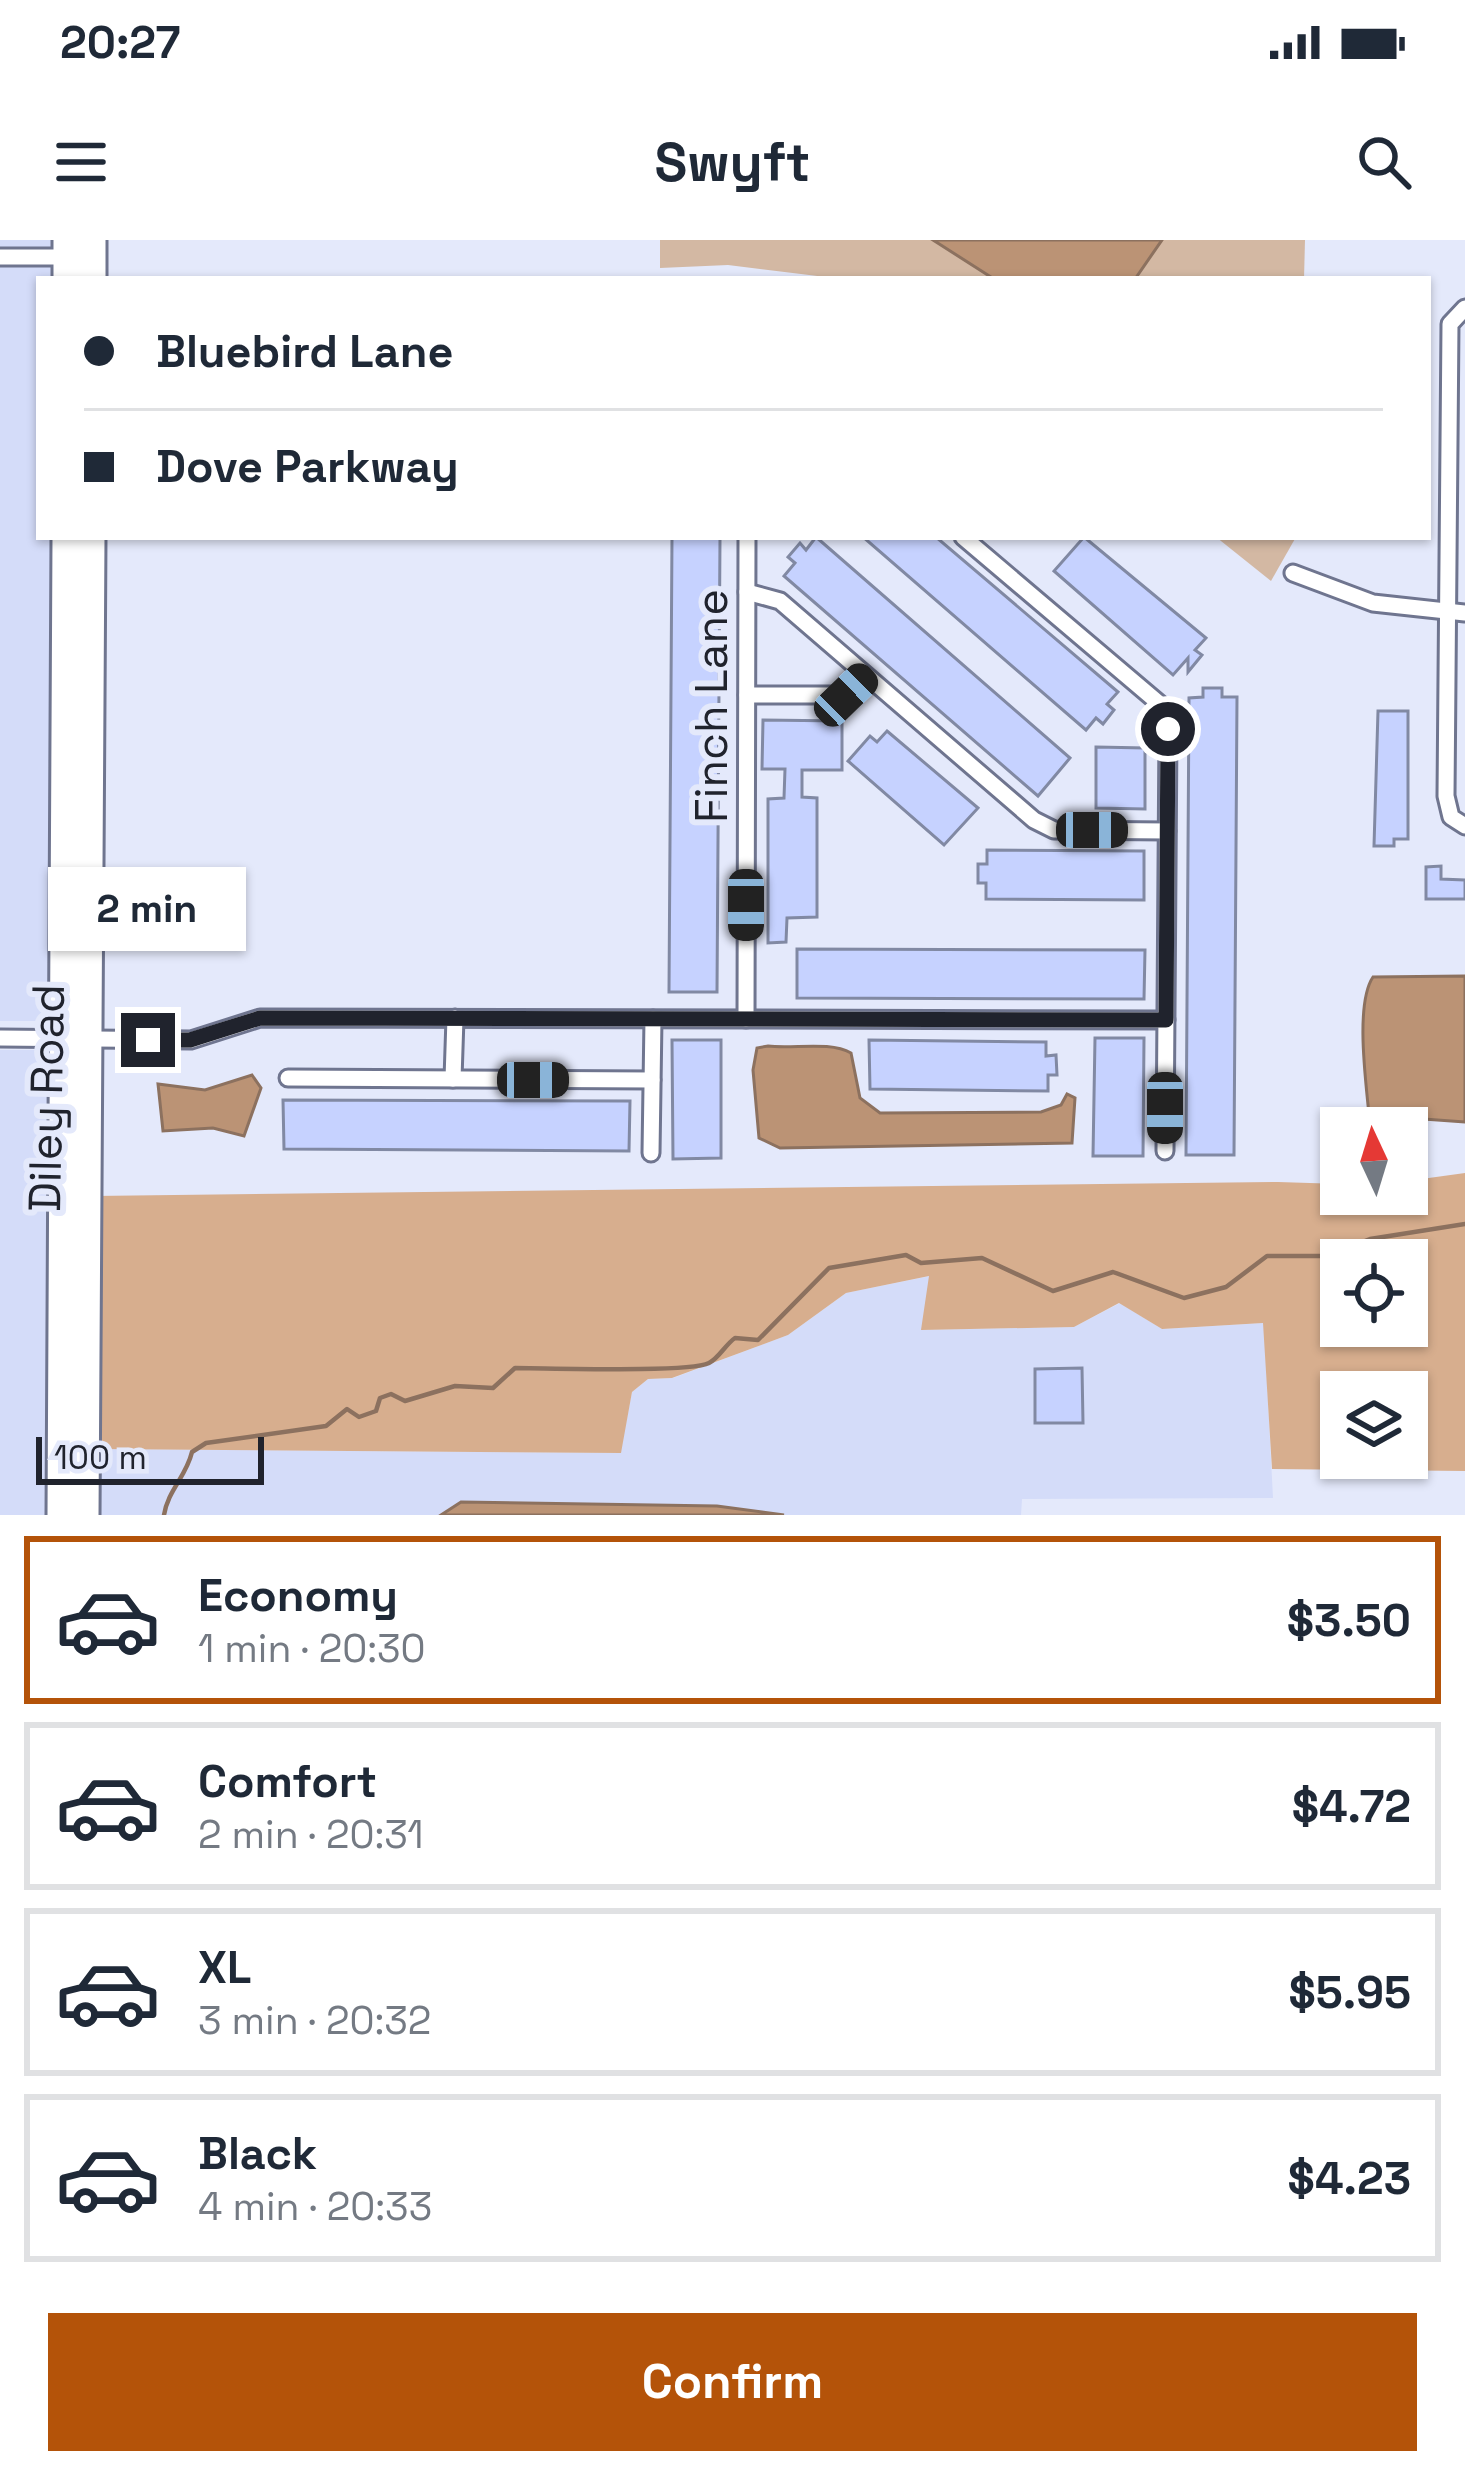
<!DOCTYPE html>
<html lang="en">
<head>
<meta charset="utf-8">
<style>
	body { margin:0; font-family:"Space Grotesk",sans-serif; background:#f2f2f3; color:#1f2937; height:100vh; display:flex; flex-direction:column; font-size:45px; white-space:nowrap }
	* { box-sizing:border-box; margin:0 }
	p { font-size:39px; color:#747a83 }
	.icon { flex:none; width:66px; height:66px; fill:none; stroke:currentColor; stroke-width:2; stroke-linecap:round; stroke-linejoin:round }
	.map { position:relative; height:1275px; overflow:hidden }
	.sheet { display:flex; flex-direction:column; background:#fff; flex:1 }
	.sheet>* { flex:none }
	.guide { position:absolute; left:36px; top:36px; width:1395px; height:264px; border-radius:0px; box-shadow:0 3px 9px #0004; display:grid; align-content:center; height:264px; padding:0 48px; background:#fff }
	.needle { width:78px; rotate:356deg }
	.fabs { position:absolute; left:1320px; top:867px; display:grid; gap:24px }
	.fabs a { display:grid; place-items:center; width:108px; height:108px; border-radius:0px; background:#fff; box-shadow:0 3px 9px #0004; font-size:60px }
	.scale { position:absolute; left:36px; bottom:30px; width:228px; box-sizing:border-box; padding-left:12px; border:6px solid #20232d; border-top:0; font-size:33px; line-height:42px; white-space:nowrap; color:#20232d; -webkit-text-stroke:9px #e4e9fb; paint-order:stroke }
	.end { position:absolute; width:54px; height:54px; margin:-27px; border:15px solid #20232d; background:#fff; box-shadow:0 0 0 6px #fff }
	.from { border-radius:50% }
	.bubble { position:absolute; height:84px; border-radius:0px; background:#fff; box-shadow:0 3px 9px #0004; font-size:39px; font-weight:800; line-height:84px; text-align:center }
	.car { position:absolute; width:36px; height:72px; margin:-36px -18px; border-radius:15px; box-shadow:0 0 9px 3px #0007; background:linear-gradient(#222 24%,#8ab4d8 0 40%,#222 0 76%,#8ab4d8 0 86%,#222 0) }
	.guide b { display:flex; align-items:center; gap:42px; height:114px; font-size:45px }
	.guide b+b { border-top:3px solid #e0e1e3 }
	.guide i { width:30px; height:30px; background:#1f2937 }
	ul { padding:21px 0 0; list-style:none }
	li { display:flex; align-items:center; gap:36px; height:168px; margin:0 24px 18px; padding:0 24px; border:6px solid #e0e1e3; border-radius:0px }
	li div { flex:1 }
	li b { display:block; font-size:45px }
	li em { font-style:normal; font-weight:800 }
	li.selected { border-color:#b45309 }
	li>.icon { width:108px; height:108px; stroke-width:1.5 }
	.action { display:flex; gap:24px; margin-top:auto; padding:24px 48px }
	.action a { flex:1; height:138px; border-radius:0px; background:#b45309; color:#fff; font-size:48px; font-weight:800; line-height:138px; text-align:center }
	.status { display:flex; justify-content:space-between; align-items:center; height:84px; padding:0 60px; background:#fff; direction:ltr }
	.status svg { height:33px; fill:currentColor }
	header { display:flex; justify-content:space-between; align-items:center; height:156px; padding:0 48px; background:#fff; font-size:54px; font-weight:800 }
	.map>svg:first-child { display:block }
	.built { fill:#d4dcf9 }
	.green { fill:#d3b8a3 }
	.forest { fill:#d7ae8e; fill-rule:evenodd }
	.water { fill:#bb9375; stroke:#8c715f; stroke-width:3 }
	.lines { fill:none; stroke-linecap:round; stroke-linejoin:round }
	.stream { stroke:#8c715f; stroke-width:4.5 }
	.building { fill:#c6d2ff; stroke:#8189a3; stroke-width:3 }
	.street-casing { stroke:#6f758f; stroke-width:21 }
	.highway-casing { stroke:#6f758f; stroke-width:33 }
	.street { stroke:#fff; stroke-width:15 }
	.highway { stroke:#fff; stroke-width:27 }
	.route { stroke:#20232d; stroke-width:15 }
	.labels { text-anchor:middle; stroke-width:12; stroke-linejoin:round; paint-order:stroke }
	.street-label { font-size:45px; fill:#20232d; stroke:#e4e9fb }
</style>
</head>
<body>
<div class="status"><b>20:27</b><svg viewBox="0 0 49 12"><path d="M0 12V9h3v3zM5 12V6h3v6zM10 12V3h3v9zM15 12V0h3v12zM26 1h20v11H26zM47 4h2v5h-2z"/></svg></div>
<header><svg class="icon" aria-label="menu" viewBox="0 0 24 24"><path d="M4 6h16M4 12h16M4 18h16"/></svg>Swyft<svg class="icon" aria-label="search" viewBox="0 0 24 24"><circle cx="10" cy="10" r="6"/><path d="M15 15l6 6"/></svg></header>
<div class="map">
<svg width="1465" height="1275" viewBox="0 0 1465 1275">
	<rect width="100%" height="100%" fill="#e4e9fb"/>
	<!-- built -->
	<g class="built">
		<path d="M0,0H57V39H39V297H57L51,781H0Z"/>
		<path d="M0,810H54L52,1275H0Z"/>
		<path d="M930,1036L922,1090L1074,1087L1120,1063L1162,1089L1264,1083L1273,1258L1022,1259L1021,1275H94V1209L620,1213L632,1152L648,1139L673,1138L788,1095L846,1053Z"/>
	</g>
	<!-- green -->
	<g class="green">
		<path d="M660,0H933L994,39H842L728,25L660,28Z"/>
		<path d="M1162,0H1305L1304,39H1135Z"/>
		<path d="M1216,297H1296L1271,341Z"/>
	</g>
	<!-- forest -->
	<path class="forest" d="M1465,933V1231L1272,1229L1263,1083L1162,1089L1119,1063L1074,1087L921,1090L929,1036L846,1053L788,1095L672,1138L648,1139L632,1152L621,1213L94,1209L93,956L1278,942L1341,944V954H1407V941ZM1341,1020H1407V1086H1341ZM1341,1152H1407V1218H1341Z"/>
	<!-- water -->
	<g class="water">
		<path d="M933,0H1162L1135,39H994Z"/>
		<path d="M1465,736V882L1369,875C1366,842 1355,764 1373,737Z"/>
		<path d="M768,806C794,809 830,801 851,813L860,858L880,873L1041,872L1061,865L1067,854L1075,858L1072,903L780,908L759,898L753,830L757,808Z"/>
		<path d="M252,835L261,848L244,896L213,888L163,891L158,844L205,850Z"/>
		<path d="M461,1262L717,1266L784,1275H441Z"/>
	</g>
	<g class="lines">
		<!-- stream -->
		<path class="stream" d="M164,1275C168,1250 186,1237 192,1212L206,1203L326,1186L347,1169L359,1177L376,1171L380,1158L391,1154L405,1161L455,1146L493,1148L515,1128C548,1128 689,1133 709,1123C719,1118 725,1105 735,1098L758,1100L829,1028L906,1015L921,1023L982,1018L1053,1051L1113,1032L1184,1058L1226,1047L1267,1016H1327L1370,999L1465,984"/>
	</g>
	<!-- building -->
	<g class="building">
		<path d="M672,297L720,298L717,752H669Z"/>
		<path d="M816,297L1070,518L1038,556L784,336L795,323L788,317L800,303L806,310Z"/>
		<path d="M863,297H936L1118,452L1107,464L1114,470L1103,484L1096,478L1086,490Z"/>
		<path d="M1084,297L1206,398L1195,410L1202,415L1188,432V418L1173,435L1054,331Z"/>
		<path d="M1203,448H1222V457H1237L1234,915H1186L1189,458L1203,457Z"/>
		<path d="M1378,471H1408V599H1394V606H1374Z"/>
		<path d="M763,480L842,481V530H802V557L817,558V677L787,678L786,702L768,703V559L784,558L785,529H762Z"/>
		<path d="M887,491L978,568L944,605L848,521L870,496L877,502Z"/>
		<path d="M1096,507L1145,508V569L1096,568Z"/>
		<path d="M987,610L1144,611V660L986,659V643H978V624H987Z"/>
		<path d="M1441,626V639L1465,640V659H1426V627Z"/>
		<path d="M797,709L1145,710L1144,759L797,758Z"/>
		<path d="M1095,798H1144L1143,916H1093Z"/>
		<path d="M672,800H721V918L673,919Z"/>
		<path d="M869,800L1046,802V816L1056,815L1057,835H1048V851L870,849Z"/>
		<path d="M283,860L630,861L629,911L284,909Z"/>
		<path d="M1082,1128L1083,1183H1035V1129Z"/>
	</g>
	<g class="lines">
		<defs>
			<g id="street">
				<path d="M0,17H72"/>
				<path d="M1465,68L1450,84L1446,556L1451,577L1465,586"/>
				<path d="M963,297L1161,465L1168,489L1165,911"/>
				<path d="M1293,333L1373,363L1465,373"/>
				<path d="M747,352L780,361L1034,580L1054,590L1167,591"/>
				<path d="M747,455H846L866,436"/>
				<path d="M746,779L747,297"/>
				<path d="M0,798L191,800L260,778L1166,780"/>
				<path d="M288,838L652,840"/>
				<path d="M453,839L455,778"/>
				<path d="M651,913L653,779"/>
			</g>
			<g id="highway">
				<path d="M92,0V39"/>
				<path d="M67,39V0"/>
				<path d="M61,1275L66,297"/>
				<path d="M85,1275L91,297"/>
			</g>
		</defs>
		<!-- street casing -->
		<use href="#street" class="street-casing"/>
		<!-- highway casing -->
		<use href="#highway" class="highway-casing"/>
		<!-- street -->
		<use href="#street" class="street"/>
		<!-- highway -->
		<use href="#highway" class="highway"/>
	</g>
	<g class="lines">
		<!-- route -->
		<path class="route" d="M148,800H190L260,778L1166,780L1168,489"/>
	</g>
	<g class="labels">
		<!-- street labels -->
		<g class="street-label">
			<text transform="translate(711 466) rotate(-90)" y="16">Finch Lane</text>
			<text transform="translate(46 858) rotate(-89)" y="16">Diley Road</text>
		</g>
	</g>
</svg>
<div class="fabs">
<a><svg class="needle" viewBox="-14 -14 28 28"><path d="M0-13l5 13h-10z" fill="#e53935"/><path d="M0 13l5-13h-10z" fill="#747a83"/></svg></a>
<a><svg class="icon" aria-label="locate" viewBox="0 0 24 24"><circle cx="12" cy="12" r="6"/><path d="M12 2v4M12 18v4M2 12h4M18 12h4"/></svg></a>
<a><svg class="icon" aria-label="layers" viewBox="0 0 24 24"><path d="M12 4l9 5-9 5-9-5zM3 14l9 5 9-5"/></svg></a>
</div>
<div class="scale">100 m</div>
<i class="end from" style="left:1168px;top:489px"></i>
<i class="end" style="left:148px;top:800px"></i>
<div class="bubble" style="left:48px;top:627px;width:198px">2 min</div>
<i class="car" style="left:846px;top:455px;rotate:46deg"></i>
<i class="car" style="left:1092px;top:590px;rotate:90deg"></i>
<i class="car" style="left:746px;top:665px;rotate:180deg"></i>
<i class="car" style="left:533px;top:840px;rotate:90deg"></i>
<i class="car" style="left:1165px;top:868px;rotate:180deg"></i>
<div class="guide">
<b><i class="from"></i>Bluebird Lane</b>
<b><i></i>Dove Parkway</b>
</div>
</div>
<section class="sheet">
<ul>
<li class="selected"><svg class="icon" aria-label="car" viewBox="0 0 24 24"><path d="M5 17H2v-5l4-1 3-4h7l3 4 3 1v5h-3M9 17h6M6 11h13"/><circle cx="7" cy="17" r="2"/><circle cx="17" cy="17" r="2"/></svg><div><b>Economy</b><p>1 min · 20:30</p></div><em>$3.50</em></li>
<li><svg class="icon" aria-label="car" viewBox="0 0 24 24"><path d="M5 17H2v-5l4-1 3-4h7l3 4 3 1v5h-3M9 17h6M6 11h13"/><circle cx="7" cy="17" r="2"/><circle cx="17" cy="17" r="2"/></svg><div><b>Comfort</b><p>2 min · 20:31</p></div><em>$4.72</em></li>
<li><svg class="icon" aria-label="car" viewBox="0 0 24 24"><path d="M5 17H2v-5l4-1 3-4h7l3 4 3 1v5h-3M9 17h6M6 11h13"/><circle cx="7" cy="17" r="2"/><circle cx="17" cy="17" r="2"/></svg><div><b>XL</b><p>3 min · 20:32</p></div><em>$5.95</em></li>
<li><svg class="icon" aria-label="car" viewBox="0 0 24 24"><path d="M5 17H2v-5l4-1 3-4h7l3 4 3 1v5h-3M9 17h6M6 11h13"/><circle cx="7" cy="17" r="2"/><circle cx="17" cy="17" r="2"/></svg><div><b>Black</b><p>4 min · 20:33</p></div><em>$4.23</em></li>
</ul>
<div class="action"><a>Confirm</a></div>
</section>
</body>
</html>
